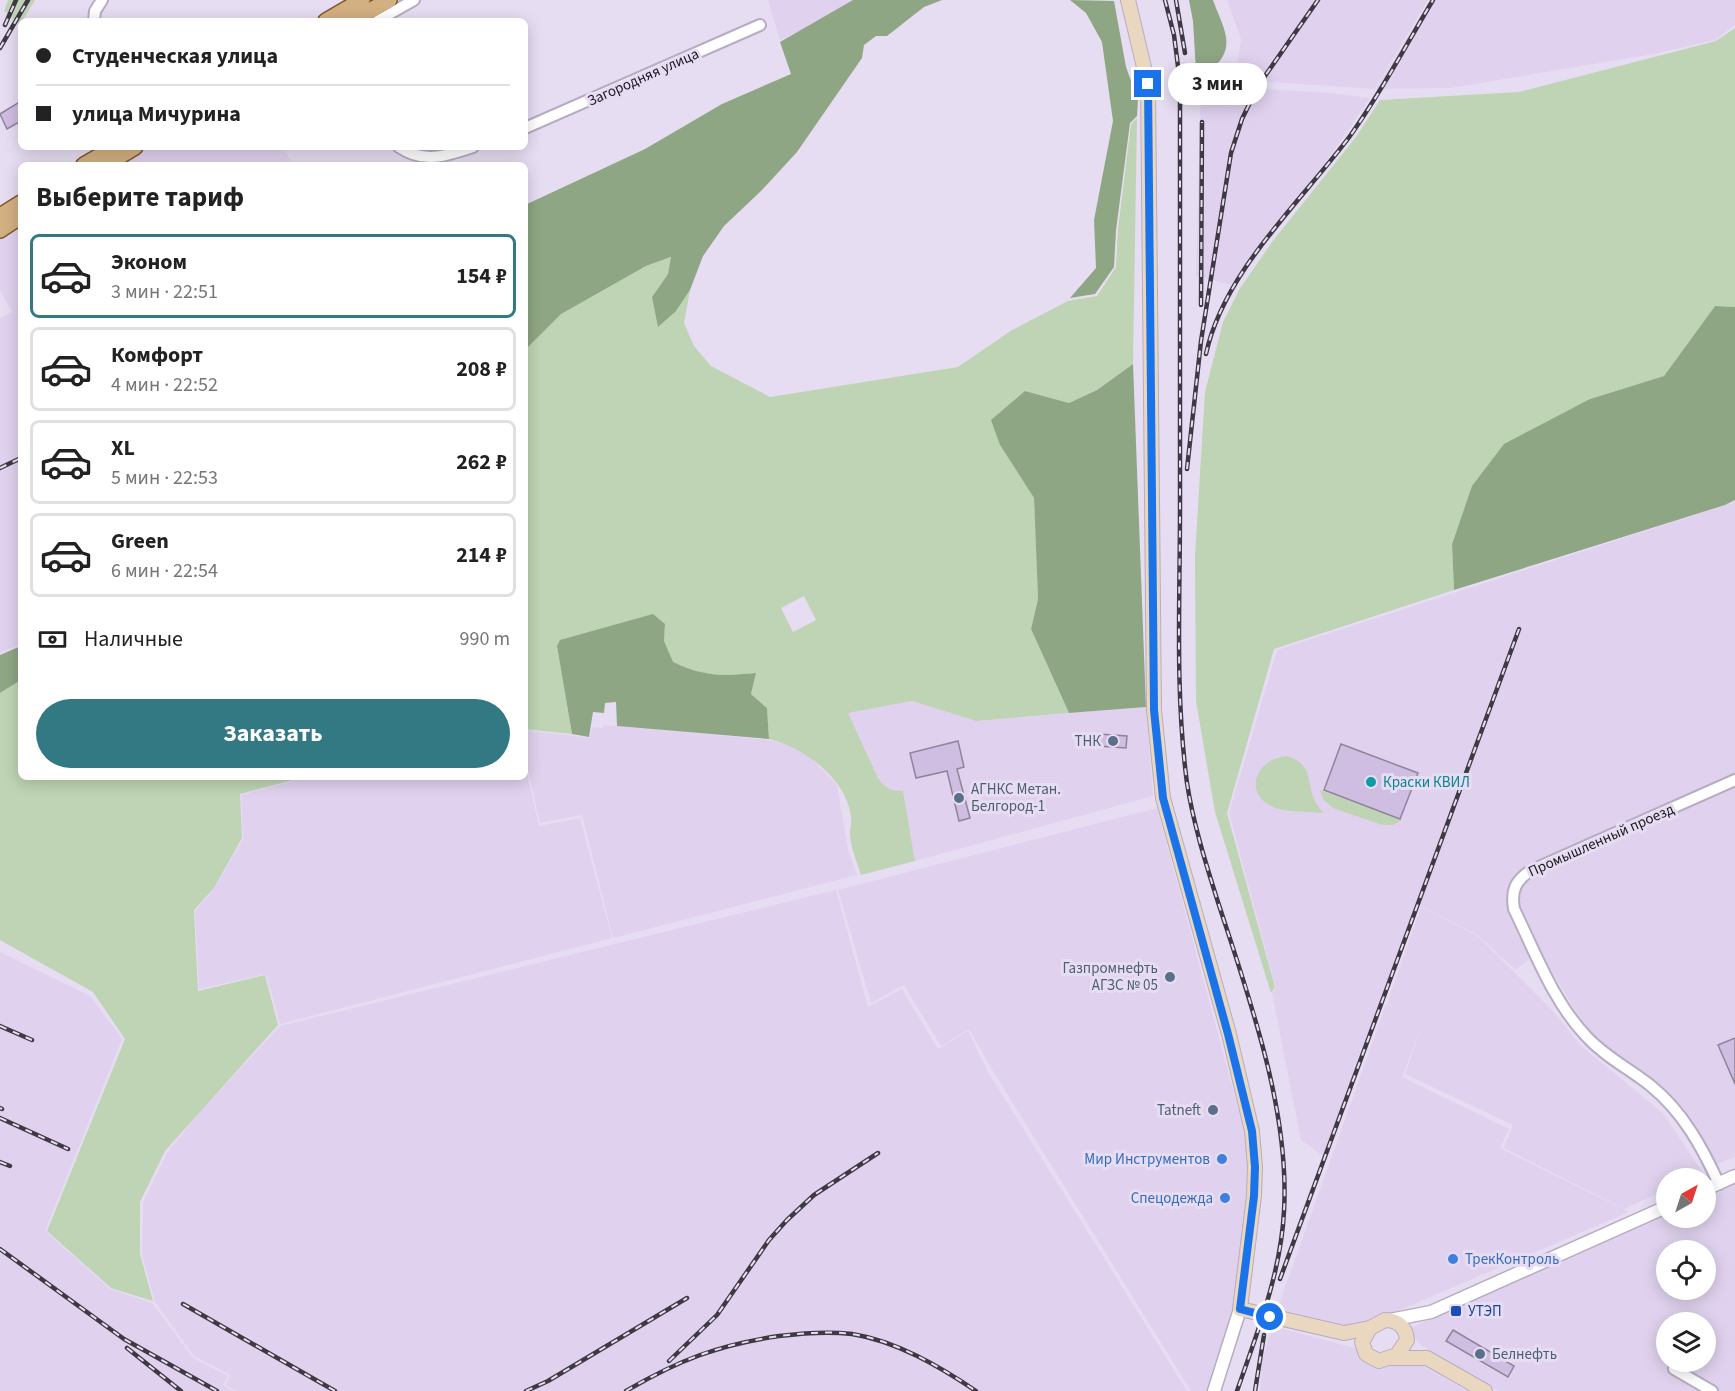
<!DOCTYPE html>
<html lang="ru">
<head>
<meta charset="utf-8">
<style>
	body { margin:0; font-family:"Source Sans 3",sans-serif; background:#f6f6f6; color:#222; height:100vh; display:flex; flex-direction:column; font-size:22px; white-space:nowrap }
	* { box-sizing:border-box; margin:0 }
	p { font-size:20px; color:#767676 }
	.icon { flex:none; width:33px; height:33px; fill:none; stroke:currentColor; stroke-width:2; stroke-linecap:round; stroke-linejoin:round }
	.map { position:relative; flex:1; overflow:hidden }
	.side { position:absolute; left:18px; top:162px; width:510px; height:618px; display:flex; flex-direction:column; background:#fff; border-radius:9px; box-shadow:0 3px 15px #0003 }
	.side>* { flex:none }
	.hud { position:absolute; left:18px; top:18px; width:510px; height:132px; border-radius:9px; box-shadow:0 3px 15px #0003; display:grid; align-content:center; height:132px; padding:0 18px; background:#fff }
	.needle { width:39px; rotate:39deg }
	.buttons { position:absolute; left:1656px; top:1168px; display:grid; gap:12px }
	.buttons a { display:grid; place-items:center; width:60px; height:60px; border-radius:50%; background:#fff; box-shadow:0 3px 15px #0003; font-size:30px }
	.end { position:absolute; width:27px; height:27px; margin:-14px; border:8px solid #1a73e8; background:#fff; box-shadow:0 0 0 3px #fff }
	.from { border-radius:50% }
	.bubble { position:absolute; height:42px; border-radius:21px; background:#fff; box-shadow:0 3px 15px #0003; font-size:20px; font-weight:700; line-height:42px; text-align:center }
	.hud b { display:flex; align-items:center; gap:21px; height:57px; font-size:22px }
	.hud b+b { border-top:2px solid #e0e0e0 }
	.hud i { width:15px; height:15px; background:#222 }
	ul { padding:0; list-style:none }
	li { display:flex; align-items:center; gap:18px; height:84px; margin:0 12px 9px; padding:0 6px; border:3px solid #e0e0e0; border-radius:9px }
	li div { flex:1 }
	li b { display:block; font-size:22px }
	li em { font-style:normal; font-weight:700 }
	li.active { border-color:#327984 }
	li>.icon { width:54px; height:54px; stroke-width:1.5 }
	h2 { padding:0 18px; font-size:27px; line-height:72px }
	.pay { display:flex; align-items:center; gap:15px; height:66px; padding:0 18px; font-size:22px }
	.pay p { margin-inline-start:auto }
	.primary-button { display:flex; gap:12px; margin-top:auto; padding:12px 18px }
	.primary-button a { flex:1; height:69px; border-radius:36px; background:#327984; color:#fff; font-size:24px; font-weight:700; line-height:69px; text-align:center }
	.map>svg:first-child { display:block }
	.built { fill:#e0d2ee; fill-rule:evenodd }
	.green { fill:#bed4b4; fill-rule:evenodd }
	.forest { fill:#8fa684 }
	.building { fill:#d0bde2; stroke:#8f8599; stroke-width:1.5 }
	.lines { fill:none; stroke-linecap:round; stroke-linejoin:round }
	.minor-casing { stroke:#b7adc2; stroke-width:14 }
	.tertiary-casing { stroke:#b7adc2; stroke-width:15 }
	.secondary-casing { stroke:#b7adc2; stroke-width:16 }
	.primary-casing { stroke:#7f5829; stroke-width:18 }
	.minor { stroke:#fff; stroke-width:10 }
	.tertiary { stroke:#fff; stroke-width:12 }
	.secondary { stroke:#e9d7c0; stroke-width:14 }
	.primary { stroke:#d3b082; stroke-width:15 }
	.rail-casing { stroke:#3e3943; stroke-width:4.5 }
	.rail { stroke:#e7ddf2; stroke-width:2; stroke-dasharray:7; stroke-linecap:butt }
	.route { stroke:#1a73e8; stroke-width:8 }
	.service-dot { fill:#5c6f8a; stroke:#e7ddf2; stroke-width:2 }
	.culture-dot { fill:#0f9aa8; stroke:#e7ddf2; stroke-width:2 }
	.shop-dot { fill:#3f7fe0; stroke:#e7ddf2; stroke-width:2 }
	.transit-dot { fill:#1a4fb4; stroke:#e7ddf2; stroke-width:2 }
	.labels { text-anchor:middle; stroke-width:6; stroke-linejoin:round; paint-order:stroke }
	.street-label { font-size:15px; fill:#1c1820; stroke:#e7ddf2 }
	.service-label { font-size:15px; fill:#4e5e75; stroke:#e7ddf2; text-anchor:end }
	.culture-label { font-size:15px; fill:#0d838f; stroke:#e7ddf2; text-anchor:start }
	.shop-label { font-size:15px; fill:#366cbe; stroke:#e7ddf2; text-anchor:end }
	.transit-label { font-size:15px; fill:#164399; stroke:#e7ddf2; text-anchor:start }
</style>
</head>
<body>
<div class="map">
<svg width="1735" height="1391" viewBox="0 0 1735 1391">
	<rect width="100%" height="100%" fill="#e7ddf2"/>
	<!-- built -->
	<g class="built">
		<path d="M768,0H866L780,40Z"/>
		<path d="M1227,0H1428L1375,89L1270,82L1236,70L1241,40Z"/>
		<path d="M1430,0H1735V25L1715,40L1654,54L1451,88L1376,89Z"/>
		<path d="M1230,83L1259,89L1330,93L1370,98L1322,168L1264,239L1232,285L1196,276L1201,84Z"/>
		<path d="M148,147H282L294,165H118Z"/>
		<path d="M21,226V644L0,653V318L12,312L0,291V239Z"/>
		<path d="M1735,502V1157L1716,1165L1697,1128L1667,1092L1600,1044L1587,1030L1540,952L1515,970L1479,936L1416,904L1323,1156L1301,1140L1272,993L1276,988L1229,813L1277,650Z"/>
		<path d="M912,701L976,721L1146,707L1153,796L915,861L903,791H892L885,787L878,778L848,713Z"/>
		<path d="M603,725L769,740L790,745L812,759L837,785L848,850L857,875L613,938L582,815L540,823L525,757V730L590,738L592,727L602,728Z"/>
		<path d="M525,764L539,826L580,818L612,938L280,1024L266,974L199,989L195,911L214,889L243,839L241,795L309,777H525Z"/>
		<path d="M1157,808L1249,1149L1250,1211L1233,1304L1209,1391H1191L991,1068L969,1029L941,1046L904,985L871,1003L838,890Z"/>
		<path d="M836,890L868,1007L902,989L938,1049L968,1031L988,1072L1187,1391H237L226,1385L230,1375L194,1356L155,1302L142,1254L143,1202L167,1153L198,1114L280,1026Z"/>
		<path d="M1421,907L1479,937L1553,1011L1581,1046L1663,1113L1703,1173L1690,1179H1666V1190L1624,1209L1504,1148L1513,1125L1405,1074L1424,1020L1402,1077L1509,1129L1500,1148L1629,1212L1365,1325L1353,1327L1277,1310L1386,1004L1394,1007L1387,1003Z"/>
		<path d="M0,952L90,996L122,1039L45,1231L110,1289L152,1303L193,1358L228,1376L223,1385L233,1391H0Z"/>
		<path d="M1735,1184V1391H1498L1421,1345L1408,1329L1666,1214V1218H1706V1197ZM1666,1251H1706V1290H1666ZM1666,1323H1706V1362H1666Z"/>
		<path d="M1272,1326L1423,1366L1467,1391H1260L1262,1362Z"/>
	</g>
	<!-- green -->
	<g class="green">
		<path d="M8,0H35L20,25L4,11Z"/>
		<path d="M1735,28V307L1715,306L1664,376L1590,399L1472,487L1452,543L1454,590L1274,649L1227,813L1275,987L1271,993L1215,812L1196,701L1195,556L1205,392L1223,322L1239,290L1272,242L1356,137L1380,100L1519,92L1716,41Z"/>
		<path d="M1137,118L1133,364L1097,390L1069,403L1025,391L1000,445L1034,498L1038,599L1031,629L1069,713L976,721L912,701L848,713L878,778C885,788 890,791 903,791L915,861L861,875C857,862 851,849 850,834C850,828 852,822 851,816C846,778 803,747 769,739L767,708L751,694L756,673C721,676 704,677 672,662L664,641L665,624L557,646L572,734L525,729V350L560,314L646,266L672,257L668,274L652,297L676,311L690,290L684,323L694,346L711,366L770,397L958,367L1012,330L1068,301L1097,296L1116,267L1118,229L1131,124ZM804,596L816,620L793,632L781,608Z"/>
		<path d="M21,680V777H304L240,794L242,838L214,888L194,910L198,991L265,975L278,1025L165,1151L140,1202V1254L153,1301L111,1288L47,1231L125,1039L93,992L0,940V693Z"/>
		<path d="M1288,756C1312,766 1306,775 1313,796C1315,803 1320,808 1323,813C1307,811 1285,813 1271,806C1243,792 1256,758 1288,756Z"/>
		<path d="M1320,790L1402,820L1393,825H1382L1333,808L1323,799Z"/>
	</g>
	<!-- forest -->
	<g class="forest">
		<path d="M853,0H942L924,7L887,36H876L864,45L862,58L797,152L761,191L724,226L703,256L690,290L676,311L658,327L652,297L668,274L671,257L646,266L561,314L525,350V205L645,149L722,104L791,74L780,42Z"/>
		<path d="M1070,0L1114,1L1126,67L1138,100L1137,116L1130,123L1116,230L1114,267L1095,294L1070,298L1096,268L1094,220L1113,121L1102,42L1086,13Z"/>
		<path d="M1189,0H1213C1217,12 1224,25 1226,37C1229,56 1215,72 1196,71L1193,21Z"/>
		<path d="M1715,306L1735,307V500L1725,505L1454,590L1452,544L1472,486L1504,444L1590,399L1664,376Z"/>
		<path d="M1133,364L1146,707L1069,713L1031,629L1038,599L1034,498L1000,445L991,420L1025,391L1069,403L1097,390Z"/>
		<path d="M653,614L665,624L664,641L673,662C705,677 721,676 756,673L751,694L767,708L769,739L617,726L616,702L605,703L604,713L593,712L589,737L572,734L557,646L560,640Z"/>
		<path d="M21,646V680L0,693V655Z"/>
	</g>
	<!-- building -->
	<g class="building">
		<path d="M21,101V121L7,129L0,114Z"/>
		<path d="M1099,734L1127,736L1126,748L1098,746Z"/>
		<path d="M958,741L964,767L957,769L970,818L959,821L947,771L916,778L910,753Z"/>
		<path d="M1341,744L1418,773L1400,819L1324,790Z"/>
		<path d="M1735,1038V1084L1718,1045Z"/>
		<path d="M1453,1330L1514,1366L1508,1377L1446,1341Z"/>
	</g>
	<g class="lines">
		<defs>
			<g id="minor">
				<path d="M94,21L95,11L102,0"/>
				<path d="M377,21L414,0"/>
				<path d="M525,128L760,25"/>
				<path d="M399,147C424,164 446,156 473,147"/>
				<path d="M1719,1184C1702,1147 1683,1112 1651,1086C1630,1069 1605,1057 1586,1036C1553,1001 1535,952 1514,909C1511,891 1515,881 1530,871L1735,780"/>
				<path d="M1674,1369L1712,1391"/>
			</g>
			<g id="tertiary">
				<path d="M1706,1189L1735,1176"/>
				<path d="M1390,1320L1431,1312L1666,1207"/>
				<path d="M1214,1391L1240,1309"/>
			</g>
			<g id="secondary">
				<path d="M1128,0L1148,84L1154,710L1163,798L1229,1034L1252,1131L1255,1167L1254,1196L1240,1309L1344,1333L1370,1328"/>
				<path d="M1385,1320C1397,1320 1406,1327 1407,1340L1397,1355L1379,1361L1366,1354L1362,1342L1370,1328Z"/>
				<path d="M1391,1358H1427L1485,1391"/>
			</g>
			<g id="primary">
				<path d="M326,21L362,0"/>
				<path d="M352,21L389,0"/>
				<path d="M84,165L115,147"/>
				<path d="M105,165L135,147"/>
				<path d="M0,216L21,203"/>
				<path d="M0,230L21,216"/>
			</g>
		</defs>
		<!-- minor casing -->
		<use href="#minor" class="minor-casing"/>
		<!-- tertiary casing -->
		<use href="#tertiary" class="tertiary-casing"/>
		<!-- secondary casing -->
		<use href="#secondary" class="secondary-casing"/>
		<!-- primary casing -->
		<use href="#primary" class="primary-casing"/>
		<!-- minor -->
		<use href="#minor" class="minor"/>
		<!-- tertiary -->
		<use href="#tertiary" class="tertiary"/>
		<!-- secondary -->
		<use href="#secondary" class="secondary"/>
		<!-- primary -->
		<use href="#primary" class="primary"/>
		<defs>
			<g id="rail">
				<path d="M1165,0L1174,35L1180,82C1180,224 1180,367 1180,509C1180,600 1175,693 1187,783C1193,822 1205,861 1217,899C1248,995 1290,1109 1284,1211C1281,1273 1257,1333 1237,1391"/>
				<path d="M1176,0L1185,53"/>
				<path d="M5,25L16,0"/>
				<path d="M0,48L28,0"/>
				<path d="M1201,305L1202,122"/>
				<path d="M1206,354C1224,271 1301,202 1350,136C1381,93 1406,45 1433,0"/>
				<path d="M0,468L21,458"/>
				<path d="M1187,469L1201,341L1231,153L1242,119L1258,86L1318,0"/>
				<path d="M0,1026L32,1040"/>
				<path d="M0,1108L2,1109"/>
				<path d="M0,1118L68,1149"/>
				<path d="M0,1162L10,1166"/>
				<path d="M0,1249L124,1339L217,1391"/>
				<path d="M1280,1279L1519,629"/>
				<path d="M183,1304L335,1391"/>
				<path d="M127,1348L181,1391"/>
				<path d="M669,1361L717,1315L769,1240L787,1220L814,1195L878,1153"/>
				<path d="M526,1391L548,1381L687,1298"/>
				<path d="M626,1391C679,1360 718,1345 779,1336C803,1333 827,1331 852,1334C896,1341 939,1366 976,1391"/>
				<path d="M1255,1391L1264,1335"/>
			</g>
		</defs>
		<!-- rail casing -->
		<use href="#rail" class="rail-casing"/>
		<!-- rail -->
		<use href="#rail" class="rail"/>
	</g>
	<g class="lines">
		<!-- route -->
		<path class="route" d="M1148,84L1154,710L1163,798L1228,1034L1252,1131L1255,1167L1254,1196L1240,1309L1270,1317"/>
	</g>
	<!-- markers -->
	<g class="service-dot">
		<circle cx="1113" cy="741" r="6"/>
		<circle cx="959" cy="798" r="6"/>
		<circle cx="1170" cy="977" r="6"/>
		<circle cx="1213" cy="1110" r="6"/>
		<circle cx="1480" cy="1354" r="6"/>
	</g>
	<circle class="culture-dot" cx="1371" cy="782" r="6"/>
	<g class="shop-dot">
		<circle cx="1222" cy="1159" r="6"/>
		<circle cx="1225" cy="1198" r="6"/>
		<circle cx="1453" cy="1259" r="6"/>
	</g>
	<rect class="transit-dot" x="1450" y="1305" width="12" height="12" rx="3"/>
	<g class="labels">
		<!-- street labels -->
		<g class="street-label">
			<text transform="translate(643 77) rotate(-24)" y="5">Загородняя улица</text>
			<text transform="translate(1601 840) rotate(-24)" y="5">Промышленный проезд</text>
		</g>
		<!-- service labels -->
		<g class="service-label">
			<text x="1101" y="746">ТНК</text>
			<text x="971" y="794" text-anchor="start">АГНКС Метан.<tspan x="971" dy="17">Белгород-1</tspan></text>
			<text x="1158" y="973">Газпромнефть<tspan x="1158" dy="17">АГЗС № 05</tspan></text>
			<text x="1201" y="1115">Tatneft</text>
			<text x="1492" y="1359" text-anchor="start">Белнефть</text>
		</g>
		<!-- culture labels -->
		<g class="culture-label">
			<text x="1383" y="787">Краски КВИЛ</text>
		</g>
		<!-- shop labels -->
		<g class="shop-label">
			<text x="1210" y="1164">Мир Инструментов</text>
			<text x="1213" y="1203">Спецодежда</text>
			<text x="1465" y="1264" text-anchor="start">ТрекКонтроль</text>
		</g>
		<!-- transit labels -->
		<g class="transit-label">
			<text x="1468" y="1316">УТЭП</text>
		</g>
	</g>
</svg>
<div class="buttons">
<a><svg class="needle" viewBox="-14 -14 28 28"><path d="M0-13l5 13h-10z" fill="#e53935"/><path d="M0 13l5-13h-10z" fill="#767676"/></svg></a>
<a><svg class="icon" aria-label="locate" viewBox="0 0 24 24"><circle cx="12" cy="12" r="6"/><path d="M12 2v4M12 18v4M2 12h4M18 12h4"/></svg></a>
<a><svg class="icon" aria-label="layers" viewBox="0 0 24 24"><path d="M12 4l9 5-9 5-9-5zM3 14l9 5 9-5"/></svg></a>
</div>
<i class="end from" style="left:1270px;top:1317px"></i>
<i class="end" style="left:1148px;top:84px"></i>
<div class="bubble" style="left:1168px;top:63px;width:99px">3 мин</div>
<div class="hud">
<b><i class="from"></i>Студенческая улица</b>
<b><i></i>улица Мичурина</b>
</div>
<section class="side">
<h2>Выберите тариф</h2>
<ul>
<li class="active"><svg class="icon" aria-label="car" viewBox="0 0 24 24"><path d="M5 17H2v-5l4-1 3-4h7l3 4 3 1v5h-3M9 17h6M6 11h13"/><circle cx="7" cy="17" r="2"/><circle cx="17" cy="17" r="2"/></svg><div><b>Эконом</b><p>3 мин · 22:51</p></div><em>154 ₽</em></li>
<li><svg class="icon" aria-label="car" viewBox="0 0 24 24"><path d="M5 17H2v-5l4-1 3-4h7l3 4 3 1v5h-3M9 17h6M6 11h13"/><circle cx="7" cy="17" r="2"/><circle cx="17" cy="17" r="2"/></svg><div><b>Комфорт</b><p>4 мин · 22:52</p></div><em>208 ₽</em></li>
<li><svg class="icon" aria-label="car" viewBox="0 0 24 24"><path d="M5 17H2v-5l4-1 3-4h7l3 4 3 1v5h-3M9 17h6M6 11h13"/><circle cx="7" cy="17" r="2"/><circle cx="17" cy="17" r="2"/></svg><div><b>XL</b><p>5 мин · 22:53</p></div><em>262 ₽</em></li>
<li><svg class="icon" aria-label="car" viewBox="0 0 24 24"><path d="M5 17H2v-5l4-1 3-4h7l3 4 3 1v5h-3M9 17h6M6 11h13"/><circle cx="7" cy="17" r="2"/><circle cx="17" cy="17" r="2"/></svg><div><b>Green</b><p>6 мин · 22:54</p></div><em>214 ₽</em></li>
</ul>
<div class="pay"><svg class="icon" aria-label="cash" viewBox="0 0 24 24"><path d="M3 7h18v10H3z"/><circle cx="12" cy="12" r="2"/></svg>Наличные<p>990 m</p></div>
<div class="primary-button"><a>Заказать</a></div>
</section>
</div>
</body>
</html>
